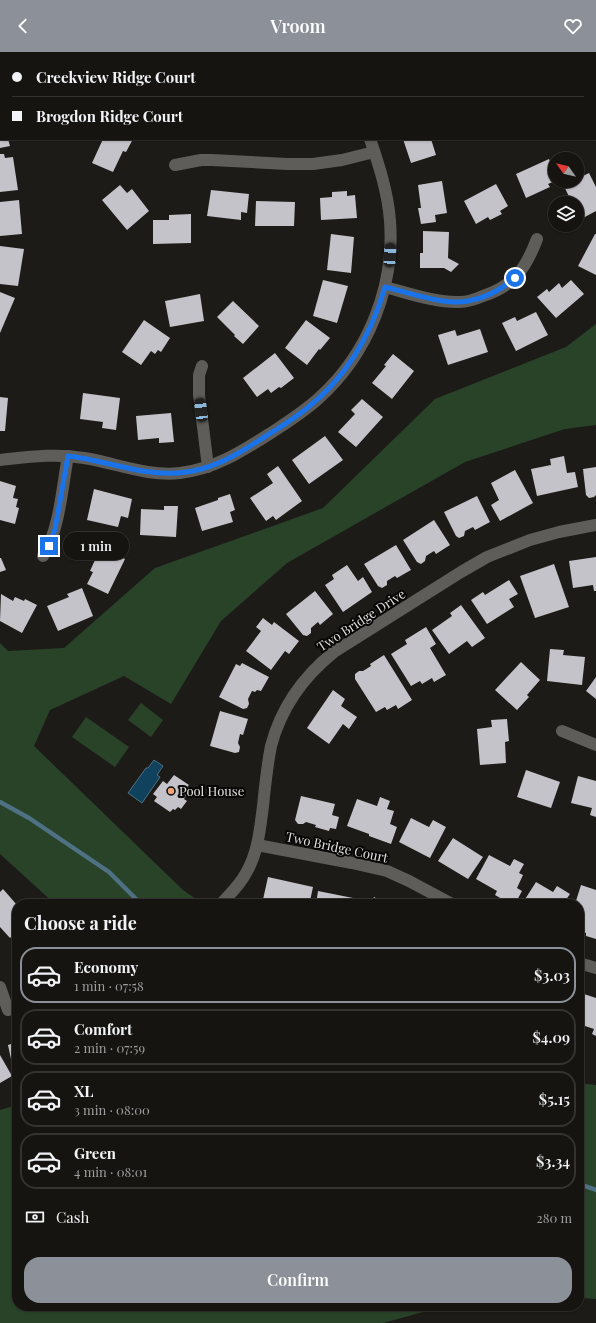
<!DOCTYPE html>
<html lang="en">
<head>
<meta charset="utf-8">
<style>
	body { margin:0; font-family:"Playfair Display",serif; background:#1e1d1a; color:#f1f3f6; height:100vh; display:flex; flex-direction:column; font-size:15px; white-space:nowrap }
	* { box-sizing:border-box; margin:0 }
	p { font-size:13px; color:#9d9e9f }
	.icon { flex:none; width:22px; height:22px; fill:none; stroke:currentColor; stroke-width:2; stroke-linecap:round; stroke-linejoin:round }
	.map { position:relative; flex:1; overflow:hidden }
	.details { position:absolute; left:12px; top:847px; width:572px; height:412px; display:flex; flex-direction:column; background:#151411; border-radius:16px; box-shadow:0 1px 3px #0004,0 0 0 1px #343331 }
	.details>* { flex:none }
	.guide { position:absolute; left:0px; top:0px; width:596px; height:88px; box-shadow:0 1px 3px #0004,0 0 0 1px #343331; display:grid; align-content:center; height:88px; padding:0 12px; background:#151411 }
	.needle { width:26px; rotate:304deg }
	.controls { position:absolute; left:548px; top:100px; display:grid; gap:8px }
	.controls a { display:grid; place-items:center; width:36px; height:36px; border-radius:50%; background:#151411; box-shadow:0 1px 3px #0004,0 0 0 1px #343331; font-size:20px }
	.end { position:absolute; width:18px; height:18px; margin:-9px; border:5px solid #1a73e8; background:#fff; box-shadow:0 0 0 2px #fff }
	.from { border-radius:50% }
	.bubble { position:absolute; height:28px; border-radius:14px; background:#151411; box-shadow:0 1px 3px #0004,0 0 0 1px #343331; font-size:13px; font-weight:600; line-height:28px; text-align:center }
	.car { position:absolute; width:12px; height:24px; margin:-12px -6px; border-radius:5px; box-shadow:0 0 3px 1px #0007; background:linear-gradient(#222 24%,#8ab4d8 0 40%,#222 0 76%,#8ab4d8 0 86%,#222 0) }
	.guide b { display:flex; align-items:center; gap:14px; height:38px; font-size:15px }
	.guide b+b { border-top:1px solid #343331 }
	.guide i { width:10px; height:10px; background:#f1f3f6 }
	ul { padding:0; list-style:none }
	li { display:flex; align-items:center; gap:12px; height:56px; margin:0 8px 6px; padding:0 4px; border:2px solid #343331; border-radius:16px }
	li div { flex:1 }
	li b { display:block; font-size:15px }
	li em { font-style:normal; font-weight:600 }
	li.active { border-color:#8c9099 }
	li>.icon { width:36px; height:36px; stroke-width:1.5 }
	h2 { padding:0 12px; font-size:18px; line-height:48px }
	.pay { display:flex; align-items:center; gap:10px; height:44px; padding:0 12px; font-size:15px }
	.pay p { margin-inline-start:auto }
	.primary-button { display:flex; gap:8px; margin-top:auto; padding:8px 12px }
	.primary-button a { flex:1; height:46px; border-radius:16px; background:#8c9099; color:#fff; font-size:16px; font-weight:600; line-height:46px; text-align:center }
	header { display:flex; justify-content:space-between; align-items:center; height:52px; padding:0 12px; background:#8c9099; color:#fff; font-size:18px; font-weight:600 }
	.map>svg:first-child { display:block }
	.green { fill:#294329 }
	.water { fill:#10415d; stroke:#4f7184 }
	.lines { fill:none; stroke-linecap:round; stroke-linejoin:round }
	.stream { stroke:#4f7184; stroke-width:4.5 }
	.building { fill:#c3c3c9 }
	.minor { stroke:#5f5d59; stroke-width:12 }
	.route { stroke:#1a73e8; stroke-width:5 }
	.poi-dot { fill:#efa377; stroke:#060605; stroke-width:1.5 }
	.labels { text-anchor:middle; stroke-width:4; stroke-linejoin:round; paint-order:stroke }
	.street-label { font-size:13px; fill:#e2e1df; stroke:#060605 }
	.poi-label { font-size:13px; fill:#e2e1df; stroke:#060605; text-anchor:start }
</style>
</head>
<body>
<header><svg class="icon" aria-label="back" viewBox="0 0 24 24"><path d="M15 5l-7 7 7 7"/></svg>Vroom<svg class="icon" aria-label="heart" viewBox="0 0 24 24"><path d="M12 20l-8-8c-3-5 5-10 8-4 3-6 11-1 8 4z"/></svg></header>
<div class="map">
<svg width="596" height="1271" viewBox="0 0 596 1271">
	<rect width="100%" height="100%" fill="#1c1b17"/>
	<!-- green -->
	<g class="green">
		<path d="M596,272V373L565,377L465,410L287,511L221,569L171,652L124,624L50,658L34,694L183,838L203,852H55L0,802V591L8,599L64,596L155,516L323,456L435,347L566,295Z"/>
		<path d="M141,651L163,668L151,685L128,668Z"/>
		<path d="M86,665L129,695L115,715L72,685Z"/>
		<path d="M579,1031L596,1033V1247L579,1246Z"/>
		<path d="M17,1053V1254H445L383,1271H0V1058Z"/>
	</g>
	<!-- water -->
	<path class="water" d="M154,708L163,714L157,723L160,725L142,751L128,741L146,716H148Z"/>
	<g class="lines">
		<!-- stream -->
		<g class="stream">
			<path d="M0,750L29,766L109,820L141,852"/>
			<path d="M579,1132L596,1138"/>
		</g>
	</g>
	<!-- building -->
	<g class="building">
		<path d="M0,87H8L10,94L0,96Z"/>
		<path d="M103,87H133L126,100L123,99L113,120L92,111Z"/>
		<path d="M403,87H431L436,103L411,111Z"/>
		<path d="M0,102H4L5,106L13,105L18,138L0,140Z"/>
		<path d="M549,107L555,120V129L548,132L550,135L526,146L516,122Z"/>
		<path d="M589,121L596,135V159L581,167L577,160V151H572L564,134L574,129H577V127Z"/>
		<path d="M442,129L447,161L435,163L436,170L421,172L418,156H421L418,133Z"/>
		<path d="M496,132L508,154L500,159L502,162L490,168L488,165L476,172L464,149Z"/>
		<path d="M120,133L127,141L132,137L149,159L127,178L102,148Z"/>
		<path d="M211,138L249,142L247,161L241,160V168L207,164Z"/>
		<path d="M347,139V144L355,143L357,166L321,168L320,146L332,145V140Z"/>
		<path d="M19,148L22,182L0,184V150Z"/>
		<path d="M256,149L295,150L294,174H255Z"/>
		<path d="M191,162V191L153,192V168H169V163Z"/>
		<path d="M423,179L449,180L448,206L459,212L451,220L444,216H420V201H423Z"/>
		<path d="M331,182L354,185L351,221L327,218Z"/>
		<path d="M595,182H596V223L578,214Z"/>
		<path d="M0,194L24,197L18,234L0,232Z"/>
		<path d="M323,228L348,234L337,271L313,264Z"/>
		<path d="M571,228L584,242L556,266L537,245L547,237L549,240L559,231L562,236Z"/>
		<path d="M0,240L15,246L0,281Z"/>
		<path d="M200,242L204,269L170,275L165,249Z"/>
		<path d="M233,249L259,274L243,292L234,284L235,283L217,265Z"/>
		<path d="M536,260L548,283L516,299L502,271L515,265L517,269Z"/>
		<path d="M144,268L170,286L161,300L158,298L155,302L151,299L141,313L122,300Z"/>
		<path d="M306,268L330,286L320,298L319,297L307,313L285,296Z"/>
		<path d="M480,277L488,300L448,313L438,283L455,278L457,284Z"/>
		<path d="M275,301L294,326L281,336L279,335L271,341L268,337L257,345L243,326Z"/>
		<path d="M393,302L414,319L392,347L372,331L386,314L384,313Z"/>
		<path d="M83,341L120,346L116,378L102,376L103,370L80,367Z"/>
		<path d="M0,345L8,346L5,379H0Z"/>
		<path d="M362,347L383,365L356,395L338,380L355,362L351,358Z"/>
		<path d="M171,361L174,390L159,391V386L138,388L136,364Z"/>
		<path d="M325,384L343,408L309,432L292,408Z"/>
		<path d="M564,404L567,421L575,420L578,435L537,444L531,417L551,413L550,407Z"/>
		<path d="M278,414L302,449L276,468L273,464L266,469L250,446L273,431L267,422Z"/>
		<path d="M596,415V443L594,445L589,446L586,443L583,417Z"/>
		<path d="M515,418L533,451L500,469L491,453L499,448L491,431Z"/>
		<path d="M0,429L16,434L13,446L18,447L16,455L19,456L15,472L0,468Z"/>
		<path d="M94,437L132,447L128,466L121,464L118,475L87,468Z"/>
		<path d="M230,442L235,458L230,460L233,470L202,479L195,456L218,448V446Z"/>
		<path d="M477,444L490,470L475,478L473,475L465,479L464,484L459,486L456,484L444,460Z"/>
		<path d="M164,454H178L176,485L140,483L141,457L164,458Z"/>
		<path d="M434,468L450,493L436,502L434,499L426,504L425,509L421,512L417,510L403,488Z"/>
		<path d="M97,493L125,507L108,542L87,532L93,520L90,519L95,508L91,506Z"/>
		<path d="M396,493L411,518L397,526L395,524L387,529V533L382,536L378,534L364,512Z"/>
		<path d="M596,505V539H594L593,533L573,536L569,509Z"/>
		<path d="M0,506H1L6,518L0,520Z"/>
		<path d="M554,512L569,555L535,566L520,524Z"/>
		<path d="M347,513L358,529L363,525L372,540L343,560L325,533L334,527L332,523Z"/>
		<path d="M509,528L518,542L509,547L514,555L487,572L471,548L483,540L485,543Z"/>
		<path d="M82,536L93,564L58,579L47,554L69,545L67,542Z"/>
		<path d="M315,539L333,562L320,573L318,570L311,576V581L307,584L303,583L286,562Z"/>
		<path d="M1,542L13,549L15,545L24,549L25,547L37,553L22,581L0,569Z"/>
		<path d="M461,553L485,586L472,595L467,589L449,602L432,578L452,564L450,561Z"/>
		<path d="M263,566L272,573L274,570L299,589L289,602L285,599L271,618L246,599L261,579L256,575Z"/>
		<path d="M426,575L436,592L430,596L446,623L434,630L432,626L422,632L420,629L411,634L391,602L407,592L405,588Z"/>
		<path d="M550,597L564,598L563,603L585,605L582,633L547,629Z"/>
		<path d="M384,603L412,648L398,657L396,653L387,658L385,655L376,660L355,627V622L359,619H363L371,614L370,612Z"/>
		<path d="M521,610L540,628L527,643L529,645L517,658L495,638Z"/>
		<path d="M242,611L269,625L261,639L257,638L255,640L252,639L248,647L249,652L247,656L243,657L219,645L236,612L240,614Z"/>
		<path d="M596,625V647L586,639Z"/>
		<path d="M333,638L345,647L341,654L357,665L349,677L343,672L329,692L307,676Z"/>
		<path d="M220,659L248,667L243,683L240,682L238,691L240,695L239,700L235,701L210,694Z"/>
		<path d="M507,667L509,689L505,690L506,711L480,713L477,677L492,675L491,668Z"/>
		<path d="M526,718L560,730L551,756L517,745Z"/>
		<path d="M174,723L189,733L187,735L189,736L185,742L186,743L184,747L187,749L181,757L178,755L175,758L173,757L170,760L154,749L157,745L153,742L163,729L167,732Z"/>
		<path d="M578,724L596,729V765L590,763L592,756L571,751Z"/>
		<path d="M301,744L335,752L332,763L339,765L336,777L330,776L329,779L315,775L316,773L306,770L303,772H298L295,768Z"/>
		<path d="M380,745L390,749L387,757L394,759L390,772L397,775L391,792L369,784V782L347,774L357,747L377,754Z"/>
		<path d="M411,766L429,775L433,768L446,775L430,806L399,790Z"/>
		<path d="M453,786L483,805L468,827L438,809Z"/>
		<path d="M489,803L510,814L514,807L524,812L519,821L523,823L517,836L522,839L515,852H511L495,843L497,839L476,827Z"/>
		<path d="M268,825L313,835L310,849L303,848V852H262Z"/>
		<path d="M536,830L553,840L557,834L570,842L563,852H522Z"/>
		<path d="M581,833L596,838V887L586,884V881L579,879V852H575Z"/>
		<path d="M3,837L17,853V879L10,886L0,875V840Z"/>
		<path d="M318,839L358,847L356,852H316Z"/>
		<path d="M374,845L386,852H370Z"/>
		<path d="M17,890V903L11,893Z"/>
		<path d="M581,941L596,946V984L592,982L594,977L579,972V946Z"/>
		<path d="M17,990V1005L11,1007L8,993Z"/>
		<path d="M0,1003L12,1024L0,1031Z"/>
	</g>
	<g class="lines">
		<!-- minor -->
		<g class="minor">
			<path d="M323,0L324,1"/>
			<path d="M175,113L201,108H212L287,112H313L342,108L374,100"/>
			<path d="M385,235C408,241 436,251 460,250C468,250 476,247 483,244C514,234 526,216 537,187"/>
			<path d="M202,314L199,323V343L208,415"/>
			<path d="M0,408C28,405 56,401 84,406C116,411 148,425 180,421C216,417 244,398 274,379C289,369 305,359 319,346C368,302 395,235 390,169C388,141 379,113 370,87"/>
			<path d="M43,504C60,477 62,435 68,404"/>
			<path d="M562,679L596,693"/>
			<path d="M257,793L352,811L387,819L409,829L452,852"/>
			<path d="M221,852C230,842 240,833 246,821C258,801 260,777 263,754C265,734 267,714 271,694C281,656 304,624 334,600L461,520L487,505L530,488L559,480L596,473"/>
			<path d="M579,911L596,916"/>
			<path d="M0,935L8,958"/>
		</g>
	</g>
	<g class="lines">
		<!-- route -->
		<path class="route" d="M49,494L55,477L68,404C105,408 141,424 178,421C209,419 236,404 261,387C276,378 292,368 306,357C346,326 371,283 385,235C407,240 446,254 468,249C485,246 502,237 515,226"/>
	</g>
	<!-- markers -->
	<circle class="poi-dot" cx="171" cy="739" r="4"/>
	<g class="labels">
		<!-- street labels -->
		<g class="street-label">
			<text transform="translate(361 568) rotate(-33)" y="5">Two Bridge Drive</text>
			<text transform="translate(337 795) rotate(12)" y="5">Two Bridge Court</text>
		</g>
		<!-- poi labels -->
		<g class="poi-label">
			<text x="179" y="744">Pool House</text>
		</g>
	</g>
</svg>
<div class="controls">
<a><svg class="needle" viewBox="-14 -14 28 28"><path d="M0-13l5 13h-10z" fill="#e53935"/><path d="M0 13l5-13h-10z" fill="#9d9e9f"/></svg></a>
<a><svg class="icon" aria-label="layers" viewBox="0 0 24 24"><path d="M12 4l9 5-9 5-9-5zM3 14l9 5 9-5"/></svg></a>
</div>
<i class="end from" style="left:515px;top:226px"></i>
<i class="end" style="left:49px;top:494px"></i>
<div class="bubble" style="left:63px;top:480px;width:66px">1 min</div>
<i class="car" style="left:390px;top:203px;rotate:3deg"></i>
<i class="car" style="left:201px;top:358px;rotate:353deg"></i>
<div class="guide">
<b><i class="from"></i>Creekview Ridge Court</b>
<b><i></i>Brogdon Ridge Court</b>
</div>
<section class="details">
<h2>Choose a ride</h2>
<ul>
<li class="active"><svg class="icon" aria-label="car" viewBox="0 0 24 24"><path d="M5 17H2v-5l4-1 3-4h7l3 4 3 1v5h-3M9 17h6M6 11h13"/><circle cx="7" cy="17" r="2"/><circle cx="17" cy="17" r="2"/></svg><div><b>Economy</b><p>1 min · 07:58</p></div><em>$3.03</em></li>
<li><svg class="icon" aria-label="car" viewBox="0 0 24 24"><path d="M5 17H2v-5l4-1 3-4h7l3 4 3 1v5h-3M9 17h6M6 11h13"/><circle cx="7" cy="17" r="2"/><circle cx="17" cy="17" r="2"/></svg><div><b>Comfort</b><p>2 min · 07:59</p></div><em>$4.09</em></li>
<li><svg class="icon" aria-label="car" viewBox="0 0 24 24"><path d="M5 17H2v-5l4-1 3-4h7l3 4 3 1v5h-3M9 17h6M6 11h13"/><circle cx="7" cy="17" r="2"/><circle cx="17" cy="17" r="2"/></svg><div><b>XL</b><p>3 min · 08:00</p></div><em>$5.15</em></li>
<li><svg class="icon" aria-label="car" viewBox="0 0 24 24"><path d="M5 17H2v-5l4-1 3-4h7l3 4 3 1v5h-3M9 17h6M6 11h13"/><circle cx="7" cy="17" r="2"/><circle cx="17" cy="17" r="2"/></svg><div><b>Green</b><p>4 min · 08:01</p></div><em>$3.34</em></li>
</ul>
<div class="pay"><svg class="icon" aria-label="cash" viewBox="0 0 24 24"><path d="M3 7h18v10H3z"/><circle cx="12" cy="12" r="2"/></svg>Cash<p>280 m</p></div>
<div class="primary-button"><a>Confirm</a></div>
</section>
</div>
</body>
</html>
